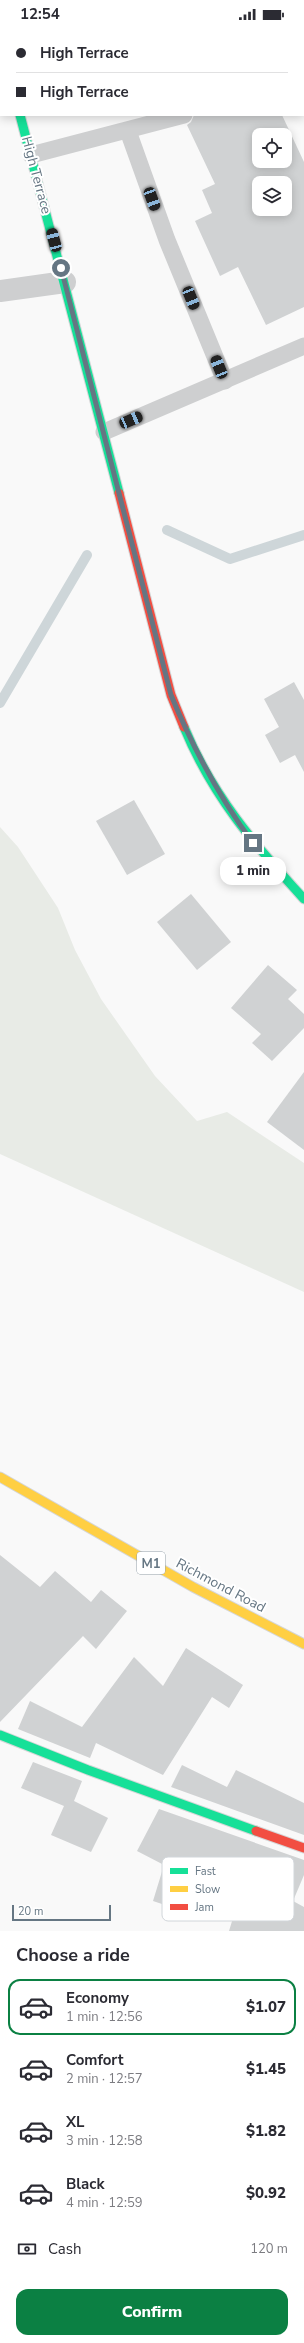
<!DOCTYPE html>
<html lang="en">
<head>
<meta charset="utf-8">
<style>
	body { margin:0; font-family:"Nunito Sans",sans-serif; background:#f7f7f7; color:#2b2b33; height:100vh; display:flex; flex-direction:column; font-size:15px; white-space:nowrap }
	* { box-sizing:border-box; margin:0 }
	p { font-size:13px; color:#7c7c81 }
	.icon { flex:none; width:22px; height:22px; fill:none; stroke:currentColor; stroke-width:2; stroke-linecap:round; stroke-linejoin:round }
	.map { position:relative; height:1903px; overflow:hidden }
	.side { display:flex; flex-direction:column; background:#fff; flex:1 }
	.side>* { flex:none }
	.banner { position:absolute; left:0px; top:0px; width:304px; height:88px; box-shadow:0 2px 10px #0003; display:grid; align-content:center; height:88px; padding:0 16px; background:#fff }
	.controls { position:absolute; left:252px; top:100px; display:grid; gap:8px }
	.controls a { display:grid; place-items:center; width:40px; height:40px; border-radius:8px; background:#fff; box-shadow:0 2px 10px #0003; font-size:20px }
	.scale { position:absolute; left:12px; bottom:10px; width:99px; box-sizing:border-box; padding-left:4px; border:2px solid #657683; border-top:0; font-size:11px; line-height:14px; white-space:nowrap; color:#657683; -webkit-text-stroke:3px #fff; paint-order:stroke }
	.end { position:absolute; width:18px; height:18px; margin:-9px; border:5px solid #657683; background:#fff; box-shadow:0 0 0 2px #fff }
	.from { border-radius:50% }
	.bubble { position:absolute; height:28px; border-radius:12px; background:#fff; box-shadow:0 2px 10px #0003; font-size:13px; font-weight:800; line-height:28px; text-align:center }
	.car { position:absolute; width:12px; height:24px; margin:-12px -6px; border-radius:5px; box-shadow:0 0 3px 1px #0007; background:linear-gradient(#222 24%,#8ab4d8 0 40%,#222 0 76%,#8ab4d8 0 86%,#222 0) }
	.banner b { display:flex; align-items:center; gap:14px; height:38px; font-size:15px }
	.banner b+b { border-top:1px solid #e1e1e2 }
	.banner i { width:10px; height:10px; background:#2b2b33 }
	ul { padding:0; list-style:none }
	li { display:flex; align-items:center; gap:12px; height:56px; margin:0 8px 6px; padding:0 8px; border:2px solid transparent; border-radius:12px }
	li div { flex:1 }
	li b { display:block; font-size:15px }
	li em { font-style:normal; font-weight:800 }
	li.on { border-color:#0b8043 }
	li>.icon { width:36px; height:36px; stroke-width:1.5 }
	h2 { padding:0 16px; font-size:18px; line-height:48px }
	.pay { display:flex; align-items:center; gap:10px; height:44px; padding:0 16px; font-size:15px }
	.pay p { margin-inline-start:auto }
	.action { display:flex; gap:8px; margin-top:auto; padding:8px 16px }
	.action a { flex:1; height:46px; border-radius:12px; background:#0b8043; color:#fff; font-size:16px; font-weight:800; line-height:46px; text-align:center }
	.status { display:flex; justify-content:space-between; align-items:center; height:28px; padding:0 20px; background:#fff; direction:ltr }
	.status svg { height:11px; fill:currentColor }
	.map>svg:first-child { display:block }
	.green { fill:#e8ebe6 }
	.lines { fill:none; stroke-linecap:round; stroke-linejoin:round }
	.stream { stroke:#ced6d9; stroke-width:10 }
	.building { fill:#d0d2d3; fill-rule:evenodd }
	.fast-casing { stroke:#d5d6d7; stroke-width:11 }
	.slow-casing { stroke:#d5d6d7; stroke-width:11 }
	.jam-casing { stroke:#d5d6d7; stroke-width:11 }
	.lane { stroke:#cecfd0; stroke-width:17 }
	.street { stroke:#cecfd0; stroke-width:22 }
	.fast { stroke:#16e098; stroke-width:9 }
	.slow { stroke:#ffcf43; stroke-width:9 }
	.jam { stroke:#f24e42; stroke-width:9 }
	.route { stroke:#657683; stroke-width:5 }
	.labels { text-anchor:middle; stroke-width:4; stroke-linejoin:round; paint-order:stroke }
	.shield { fill:#fff; stroke:#939fa8; stroke-width:1 }
	.shield-label { font-size:13px; font-weight:bold; fill:#657683 }
	.street-label { font-size:14px; fill:#657683; stroke:#fff }
	.key { fill:#fff; stroke:#d1d6da; stroke-width:1 }
	.key-label { font-size:11px; fill:#657683 }
</style>
</head>
<body>
<div class="status"><b>12:54</b><svg viewBox="0 0 49 12"><path d="M0 12V9h3v3zM5 12V6h3v6zM10 12V3h3v9zM15 12V0h3v12zM26 1h20v11H26zM47 4h2v5h-2z"/></svg></div>
<div class="map">
<svg width="304" height="1903" viewBox="0 0 304 1903">
	<rect width="100%" height="100%" fill="#f9f9f9"/>
	<!-- green -->
	<path class="green" d="M0,799L18,819L58,880L75,922L101,971L155,1048L197,1093L227,1084L304,1135V1264L0,1126Z"/>
	<g class="lines">
		<!-- stream -->
		<g class="stream">
			<path d="M167,502L230,531L304,507"/>
			<path d="M0,675L87,527"/>
		</g>
	</g>
	<!-- building -->
	<g class="building">
		<path d="M194,87H282L304,134V279L266,297L238,239L220,248L195,193L212,185L202,162L215,156L187,97L191,94ZM259,107H285V133H259ZM259,155H285V181H259Z"/>
		<path d="M294,654L304,672V744L295,727L280,735L265,707L279,699L264,671Z"/>
		<path d="M134,772L165,826L127,847L96,793Z"/>
		<path d="M191,866L231,914L197,942L157,894Z"/>
		<path d="M268,937L297,962L288,971L304,986V1000L272,1033L252,1015L261,1006L231,980Z"/>
		<path d="M304,1044V1122L267,1094Z"/>
		<path d="M0,1527L40,1559L55,1543L91,1574L101,1562L127,1583L96,1621L83,1608L0,1694Z"/>
		<path d="M186,1620L243,1657L229,1680L212,1669L163,1747L96,1715L90,1730L18,1701L30,1673L82,1699L134,1629L163,1658Z"/>
		<path d="M33,1734L82,1753L74,1773L108,1790L91,1824L51,1807L64,1778L21,1760Z"/>
		<path d="M182,1737L227,1759L236,1742L304,1775V1807L171,1759Z"/>
		<path d="M159,1781L304,1832V1847L293,1873L304,1879V1903H229L233,1890L182,1876L180,1882L153,1873L164,1837L137,1823Z"/>
	</g>
	<g class="lines">
		<defs>
			<g id="fast">
				<path d="M20,87L119,465"/>
				<path d="M184,699C213,769 254,816 304,871"/>
				<path d="M0,1707L88,1742L256,1803"/>
			</g>
			<path id="slow" d="M0,1449L193,1559L304,1616"/>
			<g id="jam">
				<path d="M119,465L171,667L184,699"/>
				<path d="M256,1803L304,1820"/>
			</g>
		</defs>
		<!-- fast casing -->
		<use href="#fast" class="fast-casing"/>
		<!-- slow casing -->
		<use href="#slow" class="slow-casing"/>
		<!-- jam casing -->
		<use href="#jam" class="jam-casing"/>
		<!-- lane -->
		<g class="lane">
			<path d="M303,60H304"/>
			<path d="M128,103L167,212L225,353"/>
			<path d="M31,127L184,87"/>
			<path d="M104,404L304,318"/>
		</g>
		<!-- street -->
		<g class="street">
			<path d="M0,15L1,18"/>
			<path d="M0,263L65,254"/>
		</g>
		<!-- fast -->
		<use href="#fast" class="fast"/>
		<!-- slow -->
		<use href="#slow" class="slow"/>
		<!-- jam -->
		<use href="#jam" class="jam"/>
	</g>
	<g class="lines">
		<!-- route -->
		<path class="route" d="M61,240L171,667C193,720 219,769 253,815"/>
	</g>
	<g class="labels">
		<!-- shield labels -->
		<rect class="shield" x="137" y="1524" width="28" height="22" rx="3"/>
		<g class="shield-label">
			<text x="151" y="1540">M1</text>
		</g>
		<!-- street labels -->
		<g class="street-label">
			<text transform="translate(37 147) rotate(75)" y="5">High Terrace</text>
			<text transform="translate(221 1557) rotate(28)" y="5">Richmond Road</text>
		</g>
	</g>
	<!-- legend -->
	<rect x="162" y="1829" width="132" height="64" rx="6" class="key"/>
	<rect x="170" y="1840" width="18" height="6" fill="#16e098"/>
	<rect x="170" y="1858" width="18" height="6" fill="#ffcf43"/>
	<rect x="170" y="1876" width="18" height="6" fill="#f24e42"/>
	<g class="key-label">
		<text x="195" y="1847">Fast</text>
		<text x="195" y="1865">Slow</text>
		<text x="195" y="1883">Jam</text>
	</g>
</svg>
<div class="controls">
<a><svg class="icon" aria-label="locate" viewBox="0 0 24 24"><circle cx="12" cy="12" r="6"/><path d="M12 2v4M12 18v4M2 12h4M18 12h4"/></svg></a>
<a><svg class="icon" aria-label="layers" viewBox="0 0 24 24"><path d="M12 4l9 5-9 5-9-5zM3 14l9 5 9-5"/></svg></a>
</div>
<div class="scale">20 m</div>
<i class="end from" style="left:61px;top:240px"></i>
<i class="end" style="left:253px;top:815px"></i>
<div class="bubble" style="left:220px;top:829px;width:66px">1 min</div>
<i class="car" style="left:152px;top:171px;rotate:160deg"></i>
<i class="car" style="left:54px;top:212px;rotate:345deg"></i>
<i class="car" style="left:191px;top:270px;rotate:158deg"></i>
<i class="car" style="left:219px;top:339px;rotate:338deg"></i>
<i class="car" style="left:131px;top:392px;rotate:67deg"></i>
<div class="banner">
<b><i class="from"></i>High Terrace</b>
<b><i></i>High Terrace</b>
</div>
</div>
<section class="side">
<h2>Choose a ride</h2>
<ul>
<li class="on"><svg class="icon" aria-label="car" viewBox="0 0 24 24"><path d="M5 17H2v-5l4-1 3-4h7l3 4 3 1v5h-3M9 17h6M6 11h13"/><circle cx="7" cy="17" r="2"/><circle cx="17" cy="17" r="2"/></svg><div><b>Economy</b><p>1 min · 12:56</p></div><em>$1.07</em></li>
<li><svg class="icon" aria-label="car" viewBox="0 0 24 24"><path d="M5 17H2v-5l4-1 3-4h7l3 4 3 1v5h-3M9 17h6M6 11h13"/><circle cx="7" cy="17" r="2"/><circle cx="17" cy="17" r="2"/></svg><div><b>Comfort</b><p>2 min · 12:57</p></div><em>$1.45</em></li>
<li><svg class="icon" aria-label="car" viewBox="0 0 24 24"><path d="M5 17H2v-5l4-1 3-4h7l3 4 3 1v5h-3M9 17h6M6 11h13"/><circle cx="7" cy="17" r="2"/><circle cx="17" cy="17" r="2"/></svg><div><b>XL</b><p>3 min · 12:58</p></div><em>$1.82</em></li>
<li><svg class="icon" aria-label="car" viewBox="0 0 24 24"><path d="M5 17H2v-5l4-1 3-4h7l3 4 3 1v5h-3M9 17h6M6 11h13"/><circle cx="7" cy="17" r="2"/><circle cx="17" cy="17" r="2"/></svg><div><b>Black</b><p>4 min · 12:59</p></div><em>$0.92</em></li>
</ul>
<div class="pay"><svg class="icon" aria-label="cash" viewBox="0 0 24 24"><path d="M3 7h18v10H3z"/><circle cx="12" cy="12" r="2"/></svg>Cash<p>120 m</p></div>
<div class="action"><a>Confirm</a></div>
</section>
</body>
</html>
